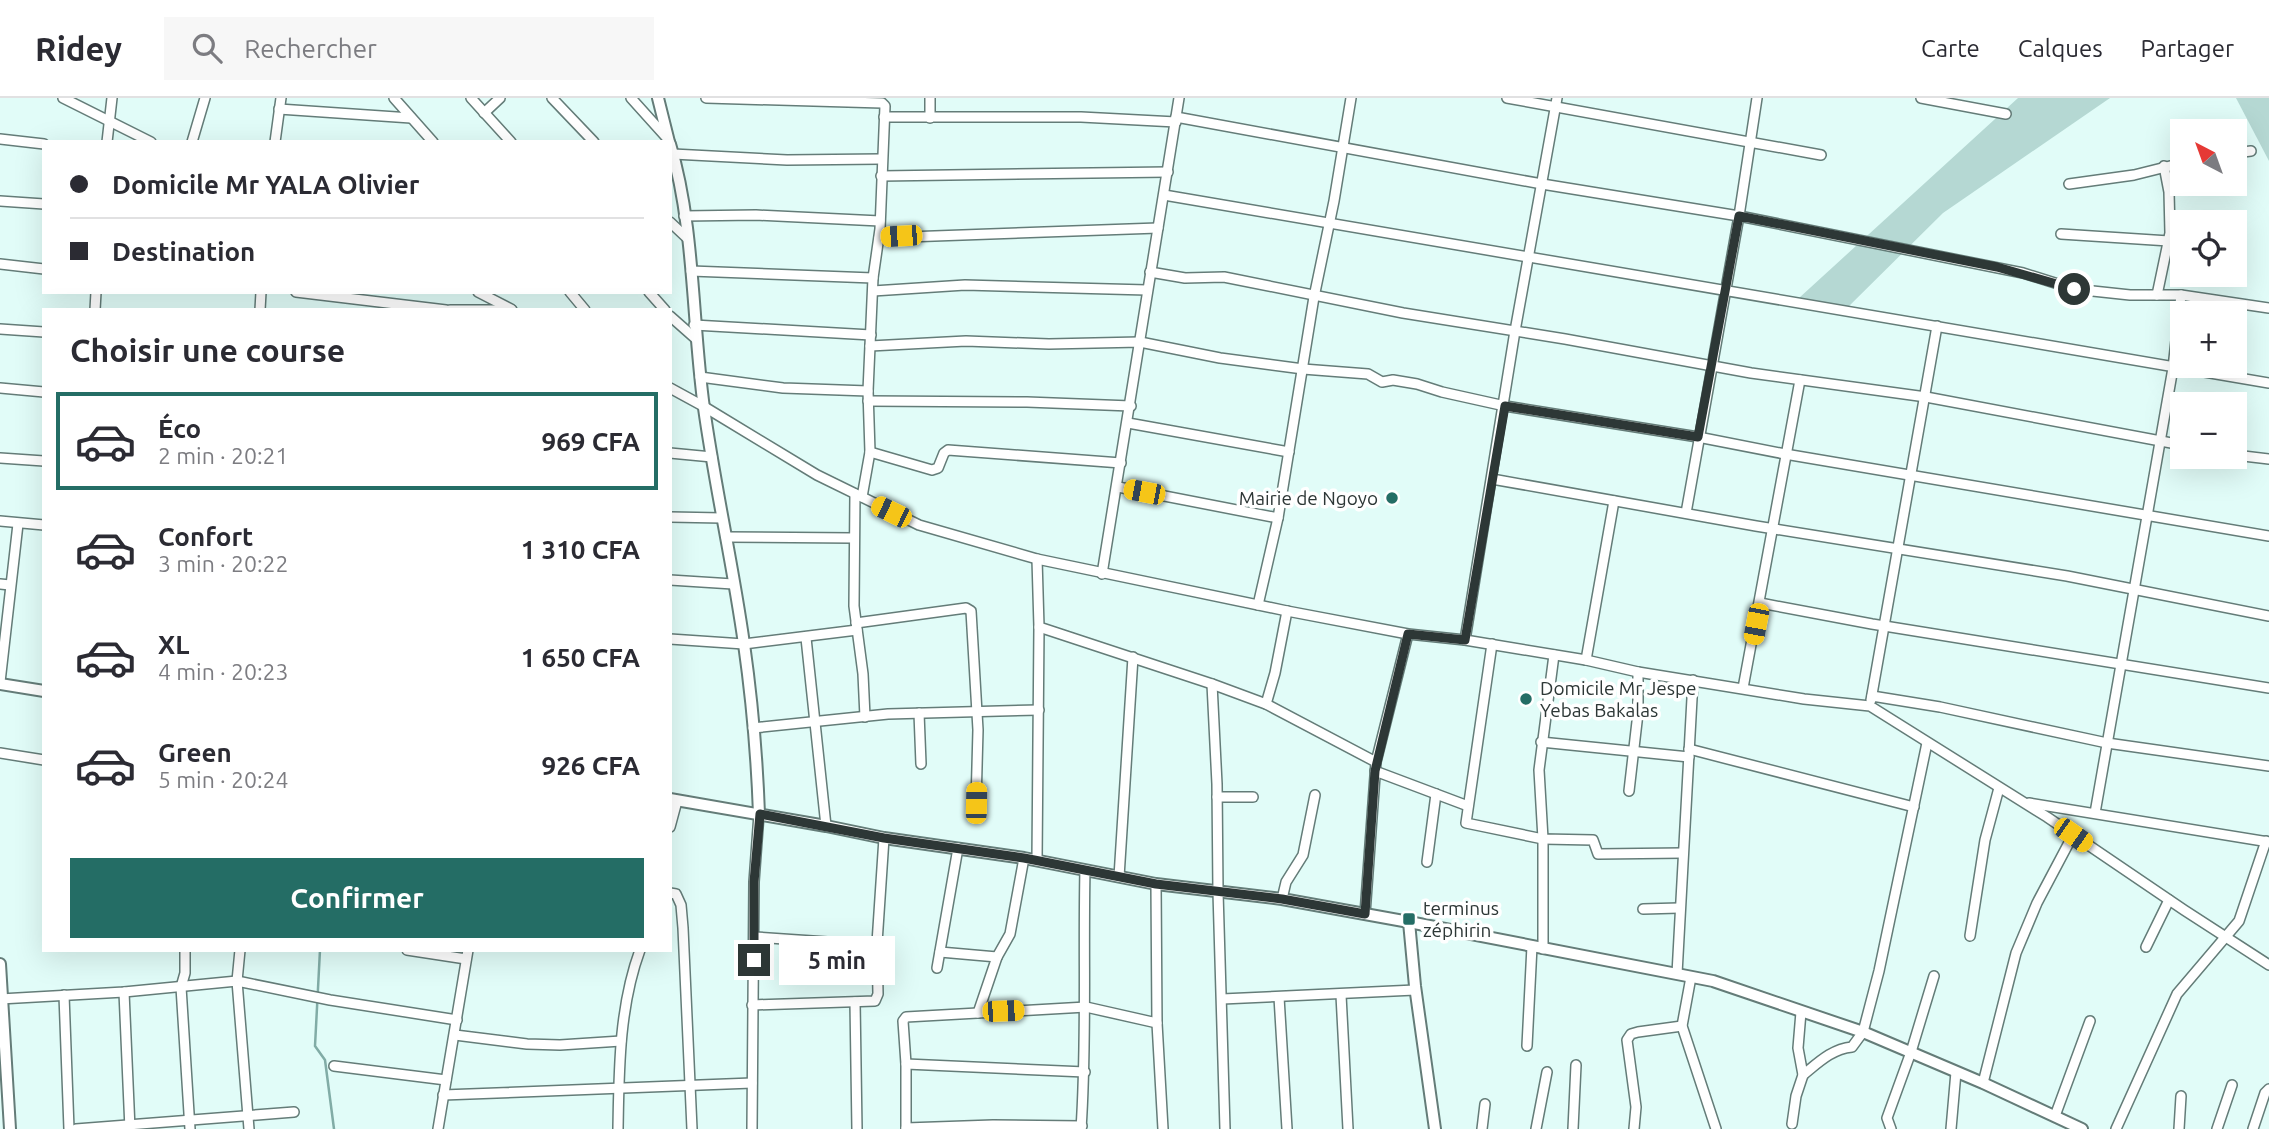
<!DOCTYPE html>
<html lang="fr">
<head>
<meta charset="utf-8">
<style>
	body { margin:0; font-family:Ubuntu,sans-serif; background:#f7f7f7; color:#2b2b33; height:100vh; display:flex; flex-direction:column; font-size:26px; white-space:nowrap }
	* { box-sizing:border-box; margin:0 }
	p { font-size:23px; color:#7c7c81 }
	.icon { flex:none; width:38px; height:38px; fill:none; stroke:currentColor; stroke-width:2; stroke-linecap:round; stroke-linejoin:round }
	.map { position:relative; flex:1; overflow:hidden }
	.drawer { position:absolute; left:42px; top:210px; width:630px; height:644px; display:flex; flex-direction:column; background:#fff; border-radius:0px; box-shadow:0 7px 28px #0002 }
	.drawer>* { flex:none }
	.guide { position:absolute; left:42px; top:42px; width:630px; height:154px; border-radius:0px; box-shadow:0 7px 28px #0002; display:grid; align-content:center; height:154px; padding:0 28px; background:#fff }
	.needle { width:46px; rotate:319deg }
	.controls { position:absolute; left:2170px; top:21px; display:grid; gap:14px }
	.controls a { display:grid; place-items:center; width:77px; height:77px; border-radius:0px; background:#fff; box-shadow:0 7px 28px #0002; font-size:35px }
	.end { position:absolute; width:32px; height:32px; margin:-16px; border:9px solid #2d3736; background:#fff; box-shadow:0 0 0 4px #fff }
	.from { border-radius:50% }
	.bubble { position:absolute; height:49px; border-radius:0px; background:#fff; box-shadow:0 7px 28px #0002; font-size:23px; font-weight:600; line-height:49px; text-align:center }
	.car { position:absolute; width:21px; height:42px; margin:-21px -10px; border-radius:9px; box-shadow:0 0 5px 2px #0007; background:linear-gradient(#f5c518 24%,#345 0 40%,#f5c518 0 76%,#345 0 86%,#f5c518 0) }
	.guide b { display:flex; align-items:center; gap:24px; height:66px; font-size:26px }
	.guide b+b { border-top:2px solid #e1e1e2 }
	.guide i { width:18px; height:18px; background:#2b2b33 }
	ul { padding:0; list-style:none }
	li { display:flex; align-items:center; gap:21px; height:98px; margin:0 14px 10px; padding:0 14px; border:4px solid transparent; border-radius:0px }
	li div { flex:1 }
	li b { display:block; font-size:26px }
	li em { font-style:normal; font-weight:600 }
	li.on { border-color:#246d65 }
	li>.icon { width:63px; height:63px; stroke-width:1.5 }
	h2 { padding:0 28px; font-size:32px; line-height:84px }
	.cta { display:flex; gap:14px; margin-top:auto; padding:14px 28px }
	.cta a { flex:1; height:80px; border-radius:0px; background:#246d65; color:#fff; font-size:28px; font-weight:600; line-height:80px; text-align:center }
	header { display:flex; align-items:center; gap:42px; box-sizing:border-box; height:98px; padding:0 35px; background:#fff; border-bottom:2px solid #e1e1e2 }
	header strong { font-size:33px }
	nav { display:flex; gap:38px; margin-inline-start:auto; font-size:24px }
	.search { width:490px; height:63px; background:#f7f7f7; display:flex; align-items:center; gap:18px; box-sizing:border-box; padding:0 24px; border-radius:0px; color:#7c7c81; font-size:26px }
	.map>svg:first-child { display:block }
	.green { fill:#b5d8d3 }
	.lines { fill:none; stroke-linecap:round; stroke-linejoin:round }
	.stream { stroke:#81aca6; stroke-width:2.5 }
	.minor-casing { stroke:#647c78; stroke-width:12 }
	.tertiary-casing { stroke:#647c78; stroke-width:14 }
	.minor { stroke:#fff; stroke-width:9 }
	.tertiary { stroke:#fff; stroke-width:10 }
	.route { stroke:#2d3736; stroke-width:9 }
	.poi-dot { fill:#246d65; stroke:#fff; stroke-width:2.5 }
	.labels { text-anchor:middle; stroke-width:7; stroke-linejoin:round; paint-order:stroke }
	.poi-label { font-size:19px; fill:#2d3736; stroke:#fff; text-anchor:start }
</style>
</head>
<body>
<header>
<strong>Ridey</strong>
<div class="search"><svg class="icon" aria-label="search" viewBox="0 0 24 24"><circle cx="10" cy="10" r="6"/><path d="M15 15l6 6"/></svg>Rechercher</div>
<nav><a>Carte</a><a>Calques</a><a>Partager</a></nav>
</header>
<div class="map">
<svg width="2269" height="1031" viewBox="0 0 2269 1031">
	<rect width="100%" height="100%" fill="#e1fcf8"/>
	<!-- green -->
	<g class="green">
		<path d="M2018,0H2110L1943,115L1843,214L1799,200Z"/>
		<path d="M2236,0H2269V63Z"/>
	</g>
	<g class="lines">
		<!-- stream -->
		<path class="stream" d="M320,852L315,948L325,962L334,1031"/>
		<defs>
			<g id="minor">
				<path d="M63,0L151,44"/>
				<path d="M394,0L433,44"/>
				<path d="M471,0L511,44"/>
				<path d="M552,0L594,44"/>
				<path d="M631,0L667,40"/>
				<path d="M706,0L882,5L885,8L880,131L873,180L868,293L870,354L862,399"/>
				<path d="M930,0V20"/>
				<path d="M1507,0L1821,57"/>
				<path d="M1921,0L2006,16"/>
				<path d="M279,11L411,20"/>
				<path d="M484,15L500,0"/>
				<path d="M884,19H1081L1176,24"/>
				<path d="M1176,19L1542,86L1739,118L2023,175L2074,191L2130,197H2181L2269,210"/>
				<path d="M0,41L44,46"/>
				<path d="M107,44L112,0"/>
				<path d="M192,44L205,0"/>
				<path d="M275,44L281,0"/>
				<path d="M2235,55L2251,53"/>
				<path d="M673,56L787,62L881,61"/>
				<path d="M881,78L1168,74"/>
				<path d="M2069,86L2134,77L2182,65"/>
				<path d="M1164,97L2269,285"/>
				<path d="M0,103L44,106"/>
				<path d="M684,118L756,117L880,123"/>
				<path d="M670,124L687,140"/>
				<path d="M2061,136L2169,143"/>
				<path d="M879,140L1158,130"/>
				<path d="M0,166L44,171"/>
				<path d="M691,173L873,180"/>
				<path d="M1150,174L1185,180L1224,179L1403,215L1565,241L1751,275L1926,299L2182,347"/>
				<path d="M873,193L965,187L1147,192"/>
				<path d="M296,194L446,212"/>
				<path d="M478,194L511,211"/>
				<path d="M570,194L585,212"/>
				<path d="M649,194L665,212"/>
				<path d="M2157,197L2170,135L2169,94L2164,68"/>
				<path d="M95,212L96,194"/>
				<path d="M260,212L261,194"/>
				<path d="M450,212H512"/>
				<path d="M670,218L696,241"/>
				<path d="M694,227L871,237"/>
				<path d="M0,231L44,234"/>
				<path d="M870,248L966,243L1049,246L1140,244L1220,260L1303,271L1368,276L1382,284L1393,282L1417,286L1442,294L1505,308L1698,339L1785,356L2269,438"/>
				<path d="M700,279L783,290L868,293"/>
				<path d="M0,290L44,294"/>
				<path d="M670,290L703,308L817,377L919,427L1037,461L1287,513L1408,536L1465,542L1586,562L1638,574L1804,601L1870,608L2047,719L2184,812L2269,867"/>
				<path d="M868,303L1027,304L1131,308"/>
				<path d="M1128,325L1289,354"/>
				<path d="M870,354L932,372L938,370L944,355L948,352L1121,365"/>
				<path d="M670,355L712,359"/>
				<path d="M2235,357L2269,361"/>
				<path d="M0,360L44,363"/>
				<path d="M1492,381L1756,428L2067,478L2269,518"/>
				<path d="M1118,389L1278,420"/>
				<path d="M855,396L854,508L863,576L865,619"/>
				<path d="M1686,415L1739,118L1757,0"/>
				<path d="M670,419L722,420"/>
				<path d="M0,423L44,427"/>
				<path d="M726,439L853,440"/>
				<path d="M1037,461L1039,529L1212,586L1266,606L1376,664L1365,816"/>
				<path d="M1102,476L1179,0"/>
				<path d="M670,482L733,486"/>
				<path d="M0,486L10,487"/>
				<path d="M1760,505L1872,526L2269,590"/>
				<path d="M1258,507L1278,420L1314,199L1334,103L1351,0"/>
				<path d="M856,525L966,510L971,513L978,632L976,705"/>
				<path d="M806,540L826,728"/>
				<path d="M670,541L744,546L857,532"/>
				<path d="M1465,542L1515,233L1557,0"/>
				<path d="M1492,546L1466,725L1543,741L1593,742L1598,756L1683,755"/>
				<path d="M1586,562L1614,403"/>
				<path d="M0,584L18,426"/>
				<path d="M1212,586L1217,686L1218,794L1225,1031"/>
				<path d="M1743,590L1800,282"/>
				<path d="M1872,598L1940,609L2107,645L2269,668"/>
				<path d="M1871,602L1937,228"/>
				<path d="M1266,606L1275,575L1287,513"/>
				<path d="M919,615L921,666"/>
				<path d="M753,630L888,616L1039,612"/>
				<path d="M1541,644L1689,659"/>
				<path d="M1689,651L1914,709"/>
				<path d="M0,655L44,662"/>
				<path d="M1376,664L1408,536"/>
				<path d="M1375,673L1468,708"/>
				<path d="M1629,693L1638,615V574"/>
				<path d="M1217,699H1253"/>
				<path d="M2029,705L2269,744"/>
				<path d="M2095,715L2173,270L2181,197"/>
				<path d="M670,729L677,703"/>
				<path d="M1037,762L1039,529"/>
				<path d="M1427,764L1436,696"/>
				<path d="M1119,779L1133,559"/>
				<path d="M1156,786L1157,925L1163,1031"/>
				<path d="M670,795L676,796L681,807L683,830L692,1031"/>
				<path d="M1282,801L1286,784L1303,757L1315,697"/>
				<path d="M1643,811L1679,810"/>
				<path d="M1970,838L1985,742L1999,690"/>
				<path d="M755,839L842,845"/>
				<path d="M2146,849L2169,802"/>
				<path d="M1543,851V741L1539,672L1554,557"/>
				<path d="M185,852V875L181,889L190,1031"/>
				<path d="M240,852L237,883L249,1031"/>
				<path d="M407,852L466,861"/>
				<path d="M940,854L997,859L978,915"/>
				<path d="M997,859L1010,836L1024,760"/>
				<path d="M937,870L958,750"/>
				<path d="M1677,876L1693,582"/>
				<path d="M1691,879L1682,928L1716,1031"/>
				<path d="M124,894L130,1031"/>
				<path d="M64,897L69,1031"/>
				<path d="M1341,897L1348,1031"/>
				<path d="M1279,899L1287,1031"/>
				<path d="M0,901L124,894L237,883L330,902L457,922"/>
				<path d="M1222,901L1415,892"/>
				<path d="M855,904L857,1031"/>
				<path d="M752,907L875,903L878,896L877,845L884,740"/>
				<path d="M455,937L527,946L560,947L621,943"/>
				<path d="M1527,948L1532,848"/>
				<path d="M906,966L1085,974"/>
				<path d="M334,968L446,982"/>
				<path d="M1803,977C1819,964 1832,951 1852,949L1863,934L1879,873L1927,645"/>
				<path d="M1983,985L2016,855L2037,805L2073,737"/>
				<path d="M443,997L752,985"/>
				<path d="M2055,1018L2090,923"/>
				<path d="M1792,1026L1796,998L1803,977L1798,950L1801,914"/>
				<path d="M906,1030L993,1027L1082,1028"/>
				<path d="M76,1031L294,1014"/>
				<path d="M438,1031L468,852"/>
				<path d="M618,1031C619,972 619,909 640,852"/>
				<path d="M752,1031L754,784L759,716"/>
				<path d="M906,1031V966L903,923L906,919L1086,909L1157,925"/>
				<path d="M1081,1031C1087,944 1083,858 1085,772"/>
				<path d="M1482,1031L1485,1006"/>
				<path d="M1536,1031L1547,974"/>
				<path d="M1573,1031L1576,967"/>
				<path d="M1634,1031L1636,1009L1627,942L1631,936L1638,934L1682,928"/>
				<path d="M1891,1031L1887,1020L1911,954L1934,878"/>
				<path d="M1951,1031L1956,974"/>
				<path d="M2116,1031L2177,896L2239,823L2266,743"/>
				<path d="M2179,1031L2181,998"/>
				<path d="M2217,1031L2232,987"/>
				<path d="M2253,1031L2265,995L2269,991"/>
			</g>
			<g id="tertiary">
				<path d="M658,0L669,44"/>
				<path d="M670,46C695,128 692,225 704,310C715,389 733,467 744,546C752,602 757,660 759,716"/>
				<path d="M0,586L44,593"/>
				<path d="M670,701L826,728L884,740L1024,760L1156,786L1282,801L1409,824L1713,883L1863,934L1983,985L2082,1031"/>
				<path d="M1409,824L1415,888L1435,1031"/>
				<path d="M0,866L10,1031"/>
			</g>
		</defs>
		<!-- minor casing -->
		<use href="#minor" class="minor-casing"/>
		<!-- tertiary casing -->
		<use href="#tertiary" class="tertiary-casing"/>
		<!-- minor -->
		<use href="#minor" class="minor"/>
		<!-- tertiary -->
		<use href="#tertiary" class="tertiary"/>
	</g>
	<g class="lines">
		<!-- route -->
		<path class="route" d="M754,862V784L760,716L884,740L1024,760L1156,786L1282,801L1365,816L1375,673L1408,536L1465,542L1505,308L1698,339L1739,118L1997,169L2074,191"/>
	</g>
	<!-- markers -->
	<g class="poi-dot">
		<circle cx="1392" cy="400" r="7"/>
		<circle cx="1526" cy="601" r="7"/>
		<rect x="1402" y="814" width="14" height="14" rx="3.5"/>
	</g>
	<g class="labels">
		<!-- poi labels -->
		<g class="poi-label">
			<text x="1378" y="407" text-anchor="end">Mairie de Ngoyo</text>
			<text x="1540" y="597">Domicile Mr Jespe<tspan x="1540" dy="22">Yebas Bakalas</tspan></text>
			<text x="1423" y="817">terminus<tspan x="1423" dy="22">zéphirin</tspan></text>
		</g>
	</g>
</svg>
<div class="controls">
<a><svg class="needle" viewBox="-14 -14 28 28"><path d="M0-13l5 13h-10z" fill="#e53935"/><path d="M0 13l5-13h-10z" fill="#7c7c81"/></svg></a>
<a><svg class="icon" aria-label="locate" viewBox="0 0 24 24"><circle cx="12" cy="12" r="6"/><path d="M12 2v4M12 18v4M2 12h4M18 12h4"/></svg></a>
<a>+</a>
<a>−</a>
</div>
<i class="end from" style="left:2074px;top:191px"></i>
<i class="end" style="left:754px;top:862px"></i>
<div class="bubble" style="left:779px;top:838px;width:116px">5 min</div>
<i class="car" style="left:901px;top:138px;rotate:267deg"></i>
<i class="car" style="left:1144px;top:394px;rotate:281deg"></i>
<i class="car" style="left:891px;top:414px;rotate:296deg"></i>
<i class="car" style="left:1756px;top:526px;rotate:191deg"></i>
<i class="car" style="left:976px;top:705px;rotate:1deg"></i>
<i class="car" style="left:2073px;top:737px;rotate:125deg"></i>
<i class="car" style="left:1003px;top:913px;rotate:88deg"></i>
<div class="guide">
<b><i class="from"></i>Domicile Mr YALA Olivier</b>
<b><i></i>Destination</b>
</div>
<section class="drawer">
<h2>Choisir une course</h2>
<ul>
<li class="on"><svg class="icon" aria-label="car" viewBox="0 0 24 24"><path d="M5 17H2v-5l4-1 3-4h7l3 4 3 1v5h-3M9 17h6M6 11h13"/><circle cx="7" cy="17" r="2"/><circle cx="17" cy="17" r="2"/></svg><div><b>Éco</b><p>2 min · 20:21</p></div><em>969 CFA</em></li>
<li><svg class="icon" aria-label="car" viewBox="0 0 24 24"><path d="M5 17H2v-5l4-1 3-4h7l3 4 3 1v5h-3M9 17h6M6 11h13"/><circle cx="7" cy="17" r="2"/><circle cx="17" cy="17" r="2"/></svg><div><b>Confort</b><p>3 min · 20:22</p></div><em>1 310 CFA</em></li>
<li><svg class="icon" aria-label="car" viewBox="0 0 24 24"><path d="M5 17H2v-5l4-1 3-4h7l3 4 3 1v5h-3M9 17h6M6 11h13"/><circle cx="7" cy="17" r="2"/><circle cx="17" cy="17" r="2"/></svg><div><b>XL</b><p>4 min · 20:23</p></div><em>1 650 CFA</em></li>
<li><svg class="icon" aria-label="car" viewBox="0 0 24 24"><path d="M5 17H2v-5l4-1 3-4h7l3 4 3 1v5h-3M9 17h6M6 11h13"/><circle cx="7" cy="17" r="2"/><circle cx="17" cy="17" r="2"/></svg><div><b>Green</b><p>5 min · 20:24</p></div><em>926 CFA</em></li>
</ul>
<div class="cta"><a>Confirmer</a></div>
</section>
</div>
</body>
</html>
